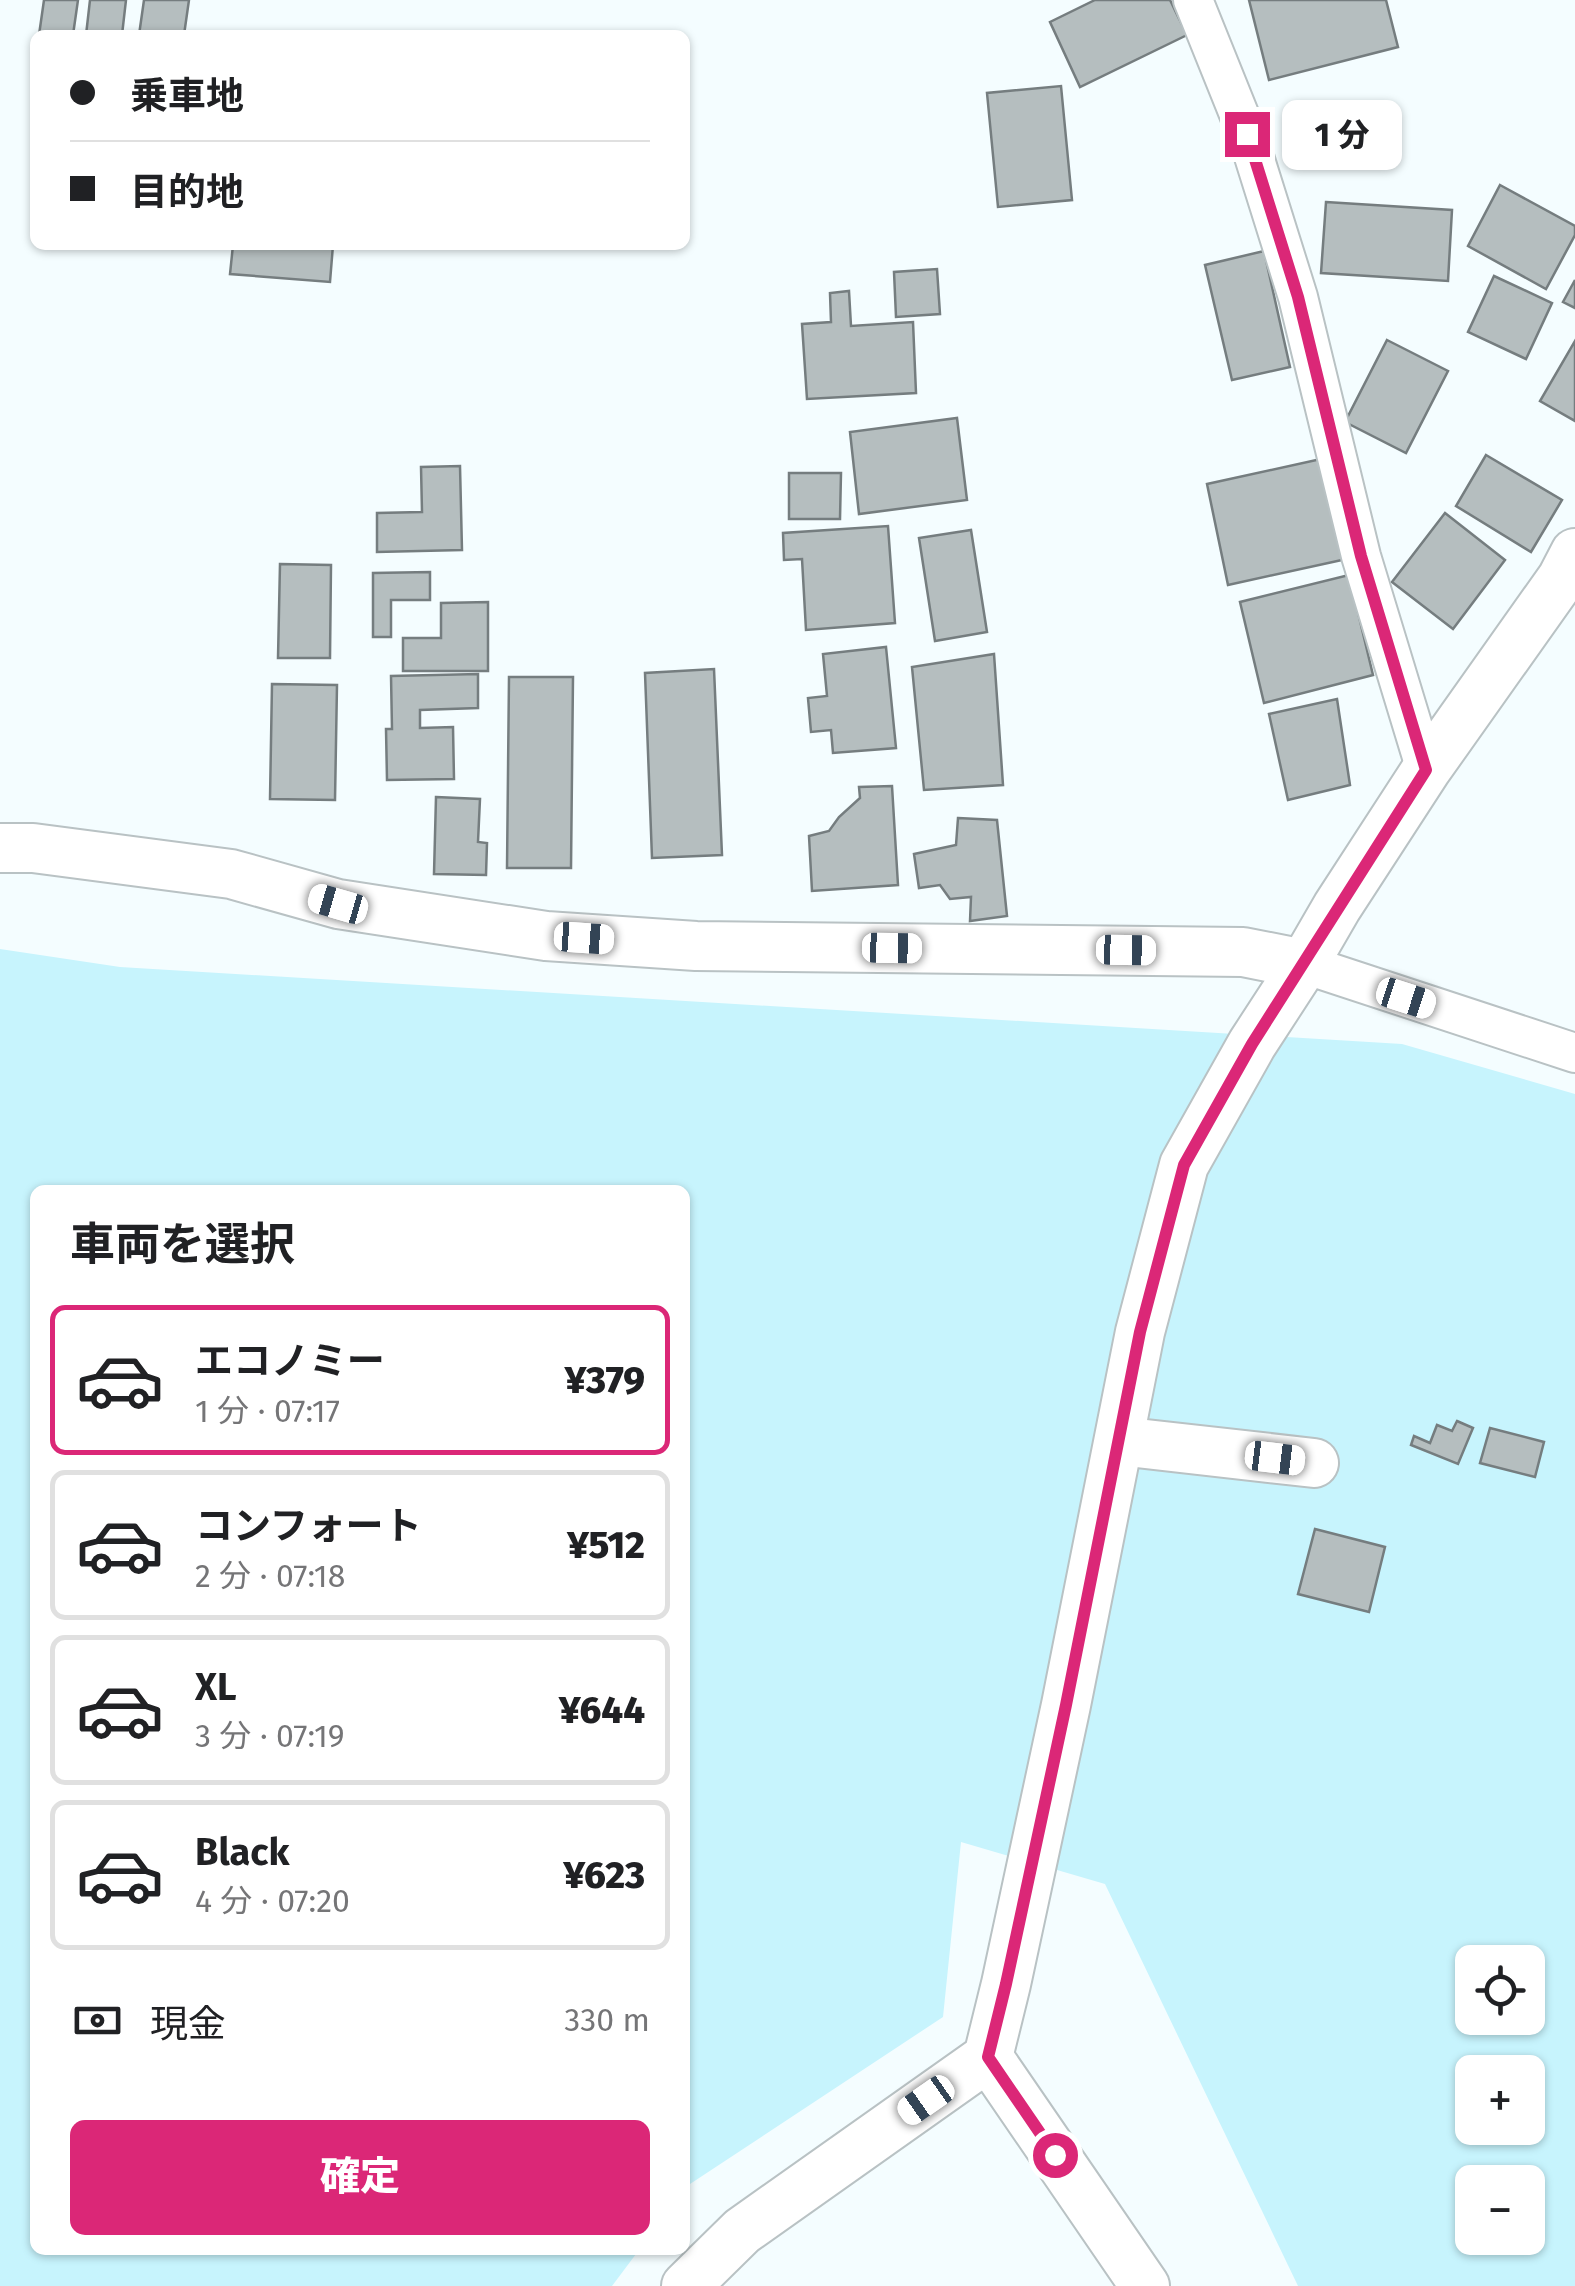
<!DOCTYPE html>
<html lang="ja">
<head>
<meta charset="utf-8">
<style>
	body { margin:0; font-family:"Fira Sans","Noto Sans JP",sans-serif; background:#f6f6f6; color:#202124; height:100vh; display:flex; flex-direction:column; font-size:38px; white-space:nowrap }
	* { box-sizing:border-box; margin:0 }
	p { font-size:32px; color:#757577 }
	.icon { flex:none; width:55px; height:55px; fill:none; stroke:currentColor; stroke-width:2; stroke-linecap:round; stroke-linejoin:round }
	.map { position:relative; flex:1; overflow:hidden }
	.side { position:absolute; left:30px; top:1185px; width:660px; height:1070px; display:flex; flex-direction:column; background:#fff; border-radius:15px; box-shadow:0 2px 8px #0004 }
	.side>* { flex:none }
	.banner { position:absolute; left:30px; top:30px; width:660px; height:220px; border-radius:15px; box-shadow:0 2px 8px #0004; display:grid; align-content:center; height:220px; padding:0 40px; background:#fff }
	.fabs { position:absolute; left:1455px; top:1945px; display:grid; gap:20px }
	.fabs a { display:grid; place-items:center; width:90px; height:90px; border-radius:15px; background:#fff; box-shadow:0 2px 8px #0004; font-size:50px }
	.end { position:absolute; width:45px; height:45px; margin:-22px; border:12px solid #db2777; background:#fff; box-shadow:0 0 0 5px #fff }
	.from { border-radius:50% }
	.bubble { position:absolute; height:70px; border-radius:15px; background:#fff; box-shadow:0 2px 8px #0004; font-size:32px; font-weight:800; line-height:70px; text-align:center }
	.car { position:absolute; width:30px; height:60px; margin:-30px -15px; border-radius:12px; box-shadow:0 0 8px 2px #0007; background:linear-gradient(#fff 24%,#345 0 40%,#fff 0 76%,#345 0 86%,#fff 0) }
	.banner b { display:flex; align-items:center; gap:35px; height:95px; font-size:38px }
	.banner b+b { border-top:2px solid #e0e0e0 }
	.banner i { width:25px; height:25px; background:#202124 }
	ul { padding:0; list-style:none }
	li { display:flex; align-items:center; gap:30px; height:150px; margin:0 20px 15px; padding:0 20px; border:5px solid #e0e0e0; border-radius:15px }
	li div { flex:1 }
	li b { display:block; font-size:38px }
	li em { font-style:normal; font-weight:800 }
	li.current { border-color:#db2777 }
	li>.icon { width:90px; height:90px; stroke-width:1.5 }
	h2 { padding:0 40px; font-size:45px; line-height:120px }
	.pay { display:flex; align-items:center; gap:25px; height:110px; padding:0 40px; font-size:38px }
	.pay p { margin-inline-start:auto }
	.action { display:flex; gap:20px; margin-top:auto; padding:20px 40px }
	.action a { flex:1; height:115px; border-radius:15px; background:#db2777; color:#fff; font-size:40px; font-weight:800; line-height:115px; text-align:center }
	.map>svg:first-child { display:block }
	.green { fill:#c7f4fd; fill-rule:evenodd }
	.building { fill:#b5bebf; stroke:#757d7f; stroke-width:2.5 }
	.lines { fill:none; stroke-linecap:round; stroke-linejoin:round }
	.minor-casing { stroke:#b9c2c4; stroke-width:42 }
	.tertiary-casing { stroke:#b9c2c4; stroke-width:52 }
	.minor { stroke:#fff; stroke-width:38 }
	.tertiary { stroke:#fff; stroke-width:48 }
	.route { stroke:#db2777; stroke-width:12 }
</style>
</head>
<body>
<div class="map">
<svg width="1575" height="2286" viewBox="0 0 1575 2286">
	<rect width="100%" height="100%" fill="#f4fdff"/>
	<!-- green -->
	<path class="green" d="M0,949L120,967L1402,1044L1575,1094V2286H1298L1105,1884L961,1842L943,2017L690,2184L685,2190V1190H35V2250H639L612,2286H0ZM1472,1962H1528V2018H1472ZM1472,2072H1528V2128H1472ZM1472,2182H1528V2238H1472Z"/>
	<!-- building -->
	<g class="building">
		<path d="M44,0H78L73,35H39Z"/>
		<path d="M90,0H126L122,35H86Z"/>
		<path d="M144,0H189L184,35H139Z"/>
		<path d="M1095,0H1170L1187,35L1080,87L1050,22Z"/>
		<path d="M1249,0H1386L1398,47L1269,80Z"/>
		<path d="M1061,86L1072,200L998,207L987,93Z"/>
		<path d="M1500,185L1575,226V235L1546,289L1468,246Z"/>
		<path d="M1326,202L1452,210L1448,281L1321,273Z"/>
		<path d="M233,245H333L330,282L230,274Z"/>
		<path d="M1264,251L1290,367L1232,380L1205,265Z"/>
		<path d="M937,269L940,314L896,317L894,272Z"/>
		<path d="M1494,276L1552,303L1526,359L1468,332Z"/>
		<path d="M1575,280V308L1563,302Z"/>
		<path d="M849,291L851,326L913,322L916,393L807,399L802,324L831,322L830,293Z"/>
		<path d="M1387,340L1448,371L1406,453L1345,422Z"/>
		<path d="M1575,341V421L1540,401Z"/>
		<path d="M957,418L967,500L859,514L850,432Z"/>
		<path d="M1486,455L1562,500L1531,552L1456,506Z"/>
		<path d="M1330,457L1351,558L1228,585L1207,484Z"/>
		<path d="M460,466L462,550L377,552V513L422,512L421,467Z"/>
		<path d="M789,473H841L840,519H789Z"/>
		<path d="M1445,513L1505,560L1453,629L1392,582Z"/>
		<path d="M888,526L895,623L806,630L802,559L784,560L783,533Z"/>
		<path d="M971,530L987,632L935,641L919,538Z"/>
		<path d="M280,564L331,565L330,658H278Z"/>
		<path d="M430,572V600H391V637H373V573Z"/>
		<path d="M1349,575L1373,675L1264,703L1240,602Z"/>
		<path d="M488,602V671H403V638H441V603Z"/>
		<path d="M886,647L896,748L833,753L831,730L811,732L808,698L827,696L823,654Z"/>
		<path d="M994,654L1003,785L924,790L912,667Z"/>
		<path d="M714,669L722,855L652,858L645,673Z"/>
		<path d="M478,674V708L420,710V728L453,727L454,779L387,780L386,729H392L391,676Z"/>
		<path d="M509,677H573L571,868H507Z"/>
		<path d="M272,684L337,685L335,800L270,799Z"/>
		<path d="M1337,699L1350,785L1288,800L1269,714Z"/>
		<path d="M892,786L898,885L812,891L809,836L829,831L839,817L860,798L859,787Z"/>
		<path d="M436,797L480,799L478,842L487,843L486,875L434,874Z"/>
		<path d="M958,818L997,820L1007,916L970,921L971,897L950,899L940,885L919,888L914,854L956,845Z"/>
		<path d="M1457,1421L1473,1428L1458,1464L1411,1445L1414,1436L1430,1443L1437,1425L1452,1431Z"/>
		<path d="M1490,1428L1544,1442L1535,1477L1480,1463Z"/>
		<path d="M1315,1529L1385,1547L1369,1612L1298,1594Z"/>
	</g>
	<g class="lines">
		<defs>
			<g id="minor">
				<path d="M1193,0L1247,134L1298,297L1361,556L1426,770"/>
				<path d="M1304,964L1575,1053"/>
			</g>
			<g id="tertiary">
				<path d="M0,848H33L231,874L338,904L546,936L696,946L1243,952L1304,964"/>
				<path d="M1119,1441L1314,1463"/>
				<path d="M988,2057L1145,2286"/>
				<path d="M686,2286L742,2231L988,2057L1006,1984L1066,1705L1140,1332L1184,1165L1252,1044L1304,964L1337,907L1426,770L1562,578L1575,553"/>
			</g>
		</defs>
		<!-- minor casing -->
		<use href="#minor" class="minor-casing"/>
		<!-- tertiary casing -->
		<use href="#tertiary" class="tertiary-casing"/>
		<!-- minor -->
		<use href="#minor" class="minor"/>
		<!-- tertiary -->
		<use href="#tertiary" class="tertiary"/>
	</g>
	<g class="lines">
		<!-- route -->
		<path class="route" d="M1055,2155L988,2057L1006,1984L1066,1705L1140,1332L1184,1165L1252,1044L1426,770L1361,556L1298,297L1247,134"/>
	</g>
</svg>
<div class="fabs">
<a><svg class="icon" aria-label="locate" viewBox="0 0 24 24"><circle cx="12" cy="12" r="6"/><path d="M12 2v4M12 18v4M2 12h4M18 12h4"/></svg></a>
<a>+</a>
<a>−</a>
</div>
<i class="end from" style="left:1055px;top:2155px"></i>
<i class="end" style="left:1247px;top:134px"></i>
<div class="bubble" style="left:1282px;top:100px;width:120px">1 分</div>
<i class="car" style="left:338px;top:904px;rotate:286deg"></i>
<i class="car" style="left:584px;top:938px;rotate:94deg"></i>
<i class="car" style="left:892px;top:948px;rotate:91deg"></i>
<i class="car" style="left:1126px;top:950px;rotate:91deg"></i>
<i class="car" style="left:1406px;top:998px;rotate:108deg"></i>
<i class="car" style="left:1275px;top:1458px;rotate:97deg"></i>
<i class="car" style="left:926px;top:2100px;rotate:235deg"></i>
<div class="banner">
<b><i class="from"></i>乗車地</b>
<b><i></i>目的地</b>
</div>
<section class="side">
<h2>車両を選択</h2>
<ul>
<li class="current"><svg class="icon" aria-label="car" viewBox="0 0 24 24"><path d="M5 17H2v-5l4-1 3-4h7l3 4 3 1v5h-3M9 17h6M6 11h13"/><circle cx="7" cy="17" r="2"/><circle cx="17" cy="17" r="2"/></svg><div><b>エコノミー</b><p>1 分 · 07:17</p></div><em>¥379</em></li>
<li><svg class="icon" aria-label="car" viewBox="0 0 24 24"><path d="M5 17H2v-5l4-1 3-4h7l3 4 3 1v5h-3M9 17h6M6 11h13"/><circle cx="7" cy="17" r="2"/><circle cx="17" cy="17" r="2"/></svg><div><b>コンフォート</b><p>2 分 · 07:18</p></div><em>¥512</em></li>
<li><svg class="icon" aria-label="car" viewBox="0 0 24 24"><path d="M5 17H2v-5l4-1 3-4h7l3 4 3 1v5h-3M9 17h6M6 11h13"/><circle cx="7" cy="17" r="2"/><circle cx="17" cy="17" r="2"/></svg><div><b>XL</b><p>3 分 · 07:19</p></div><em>¥644</em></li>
<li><svg class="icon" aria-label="car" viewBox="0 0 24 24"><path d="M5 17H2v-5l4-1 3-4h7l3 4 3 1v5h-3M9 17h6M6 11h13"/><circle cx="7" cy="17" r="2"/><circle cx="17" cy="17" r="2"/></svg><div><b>Black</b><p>4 分 · 07:20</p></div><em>¥623</em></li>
</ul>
<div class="pay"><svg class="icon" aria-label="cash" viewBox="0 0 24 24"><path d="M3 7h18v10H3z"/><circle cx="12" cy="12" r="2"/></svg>現金<p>330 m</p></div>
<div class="action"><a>確定</a></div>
</section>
</div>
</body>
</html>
